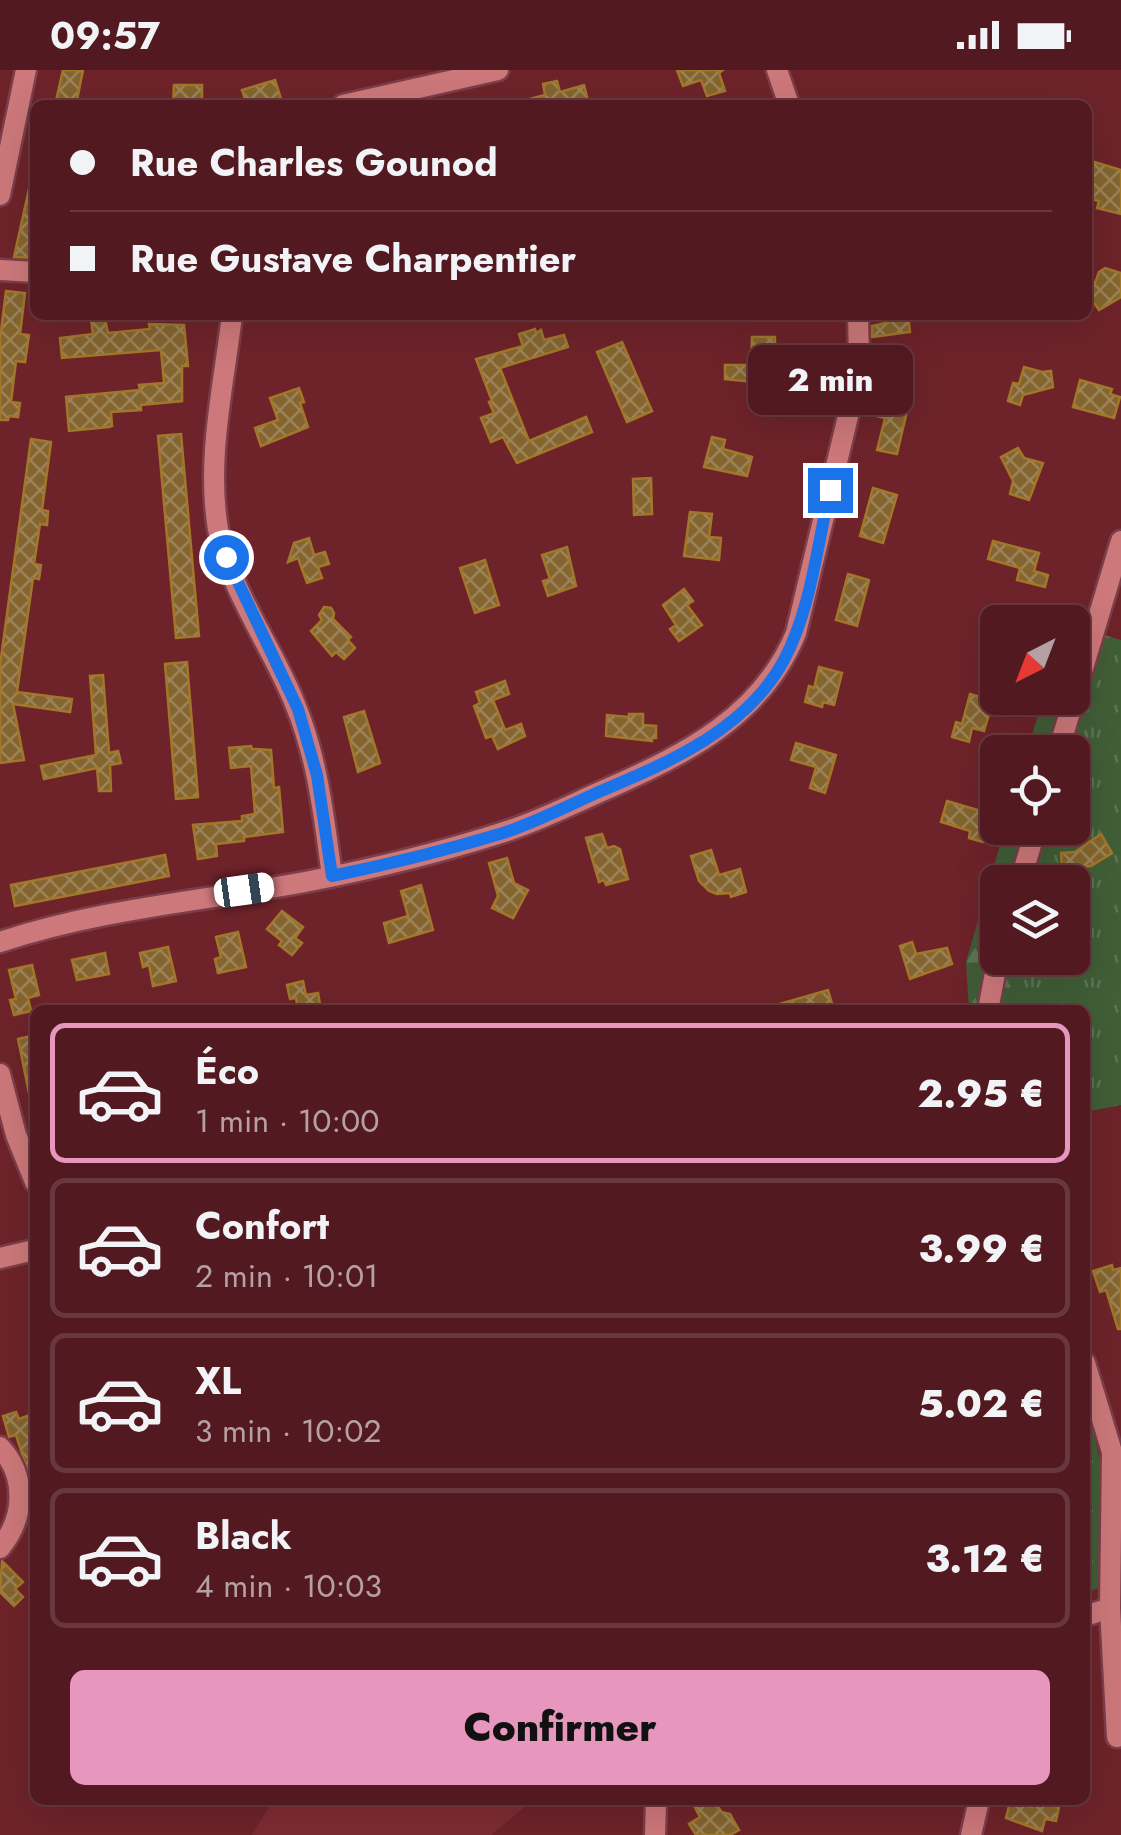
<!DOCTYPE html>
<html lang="fr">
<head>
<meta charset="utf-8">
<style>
	body { margin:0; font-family:Jost,sans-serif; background:#5c272d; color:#f1f3f6; height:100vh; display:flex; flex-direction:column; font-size:38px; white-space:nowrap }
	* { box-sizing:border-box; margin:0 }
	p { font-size:32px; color:#b5a1a5 }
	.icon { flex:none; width:55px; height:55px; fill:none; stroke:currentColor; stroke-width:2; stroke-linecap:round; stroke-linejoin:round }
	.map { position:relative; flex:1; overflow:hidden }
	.details { position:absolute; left:30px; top:935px; width:1060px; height:800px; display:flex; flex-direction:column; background:#521a20; border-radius:15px; box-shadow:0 10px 40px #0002,0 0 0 2px #68383e }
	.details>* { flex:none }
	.hud { position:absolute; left:30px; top:30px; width:1062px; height:220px; border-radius:15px; box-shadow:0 10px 40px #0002,0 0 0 2px #68383e; display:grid; align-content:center; height:220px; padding:0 40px; background:#521a20 }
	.needle { width:65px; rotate:222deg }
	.fabs { position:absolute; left:980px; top:535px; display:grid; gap:20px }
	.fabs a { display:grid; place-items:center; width:110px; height:110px; border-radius:15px; background:#521a20; box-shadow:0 10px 40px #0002,0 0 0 2px #68383e; font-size:50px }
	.end { position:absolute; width:45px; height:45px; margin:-22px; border:12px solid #1a73e8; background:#fff; box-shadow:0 0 0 5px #fff }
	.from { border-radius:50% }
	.bubble { position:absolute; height:70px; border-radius:15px; background:#521a20; box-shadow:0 10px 40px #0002,0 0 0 2px #68383e; font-size:32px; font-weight:800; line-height:70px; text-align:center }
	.car { position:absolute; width:30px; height:60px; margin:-30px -15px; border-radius:12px; box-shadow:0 0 8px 2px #0007; background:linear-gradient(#fff 24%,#345 0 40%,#fff 0 76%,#345 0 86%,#fff 0) }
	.hud b { display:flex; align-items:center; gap:35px; height:95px; font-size:38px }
	.hud b+b { border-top:2px solid #68383e }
	.hud i { width:25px; height:25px; background:#f1f3f6 }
	ul { padding:18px 0 0; list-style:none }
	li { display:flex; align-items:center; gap:30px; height:140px; margin:0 20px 15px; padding:0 20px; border:5px solid #68383e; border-radius:15px }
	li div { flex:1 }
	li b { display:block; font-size:38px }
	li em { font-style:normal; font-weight:800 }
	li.selected { border-color:#e797bd }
	li>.icon { width:90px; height:90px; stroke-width:1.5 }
	.button { display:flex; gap:20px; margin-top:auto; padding:20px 40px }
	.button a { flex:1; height:115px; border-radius:15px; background:#e797bd; color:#111; font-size:40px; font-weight:800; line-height:115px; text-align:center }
	.status { display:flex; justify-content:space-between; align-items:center; height:70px; padding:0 50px; background:#521a20; direction:ltr }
	.status svg { height:28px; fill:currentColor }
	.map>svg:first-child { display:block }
	.built { fill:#7e2b33 }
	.grass { fill:url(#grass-tufts) }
	.forest { fill:url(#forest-firs) }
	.building { fill:url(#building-cross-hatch); stroke:#a27729; stroke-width:2.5 }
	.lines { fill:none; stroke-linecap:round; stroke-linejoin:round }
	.minor-casing { stroke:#7c3e49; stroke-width:25 }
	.minor { stroke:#cd787a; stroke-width:20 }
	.route { stroke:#1a73e8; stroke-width:12 }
</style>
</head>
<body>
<div class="status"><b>09:57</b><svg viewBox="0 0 49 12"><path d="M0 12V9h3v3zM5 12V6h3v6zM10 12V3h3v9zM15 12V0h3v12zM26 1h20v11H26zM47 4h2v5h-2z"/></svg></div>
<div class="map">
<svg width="1121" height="1765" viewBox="0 0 1121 1765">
	<defs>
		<pattern id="grass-tufts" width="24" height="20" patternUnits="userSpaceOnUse" patternTransform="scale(2.5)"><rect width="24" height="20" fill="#405e37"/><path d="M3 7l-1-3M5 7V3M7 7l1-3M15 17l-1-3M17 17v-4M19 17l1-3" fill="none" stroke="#5c7554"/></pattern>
		<pattern id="forest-firs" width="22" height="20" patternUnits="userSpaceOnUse" patternTransform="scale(2.5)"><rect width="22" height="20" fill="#405e37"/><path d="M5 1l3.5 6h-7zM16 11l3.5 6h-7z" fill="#5c7554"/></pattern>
		<pattern id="building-cross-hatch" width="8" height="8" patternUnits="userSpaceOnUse" patternTransform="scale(2.5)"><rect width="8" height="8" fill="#84652f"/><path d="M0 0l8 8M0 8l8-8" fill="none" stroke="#9c8357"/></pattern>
	</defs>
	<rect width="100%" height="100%" fill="#6e232a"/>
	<!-- built -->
	<path class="built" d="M273,1730H523L526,1736L491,1765H252Z"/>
	<!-- grass -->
	<path class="grass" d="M1111,567L1121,570V1035L1085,1042V940H1006L1019,888H1072V812H1038L1053,758H1072L1073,694Z"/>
	<!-- forest -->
	<g class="forest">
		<path d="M1076,558L1111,567L1073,694L1072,682H1027L1043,628H1072V565Z"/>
		<path d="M1005,758H1053L1038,812H998V888H1019L1006,940H969L966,892Z"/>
		<path d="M1085,1329L1105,1410L1104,1516L1085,1523Z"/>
	</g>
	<!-- building -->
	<g class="building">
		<path d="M63,0H83L76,35H55Z"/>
		<path d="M677,0H723L719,3L725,21L707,26L701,10L683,16Z"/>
		<path d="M275,10L282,32L247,35L242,20Z"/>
		<path d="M557,11L560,22L584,15L589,35H527L526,30L545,25L543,14Z"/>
		<path d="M174,15H202V35H173Z"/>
		<path d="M1088,90L1121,100V144L1097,138L1099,131L1088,128Z"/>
		<path d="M29,119H35V188L14,187Z"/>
		<path d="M1105,198L1121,203V227L1099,240L1095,234L1088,232V211L1095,213L1099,202Z"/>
		<path d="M6,221L25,223L20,264L29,265L25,292L16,291L11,332L20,333L18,347L9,346L8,350H0V269Z"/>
		<path d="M889,245H908L910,262L872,267V256L890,252Z"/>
		<path d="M105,249L108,263L150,259L149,254L184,255L188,296H182V331L141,335V340L111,342L112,356L109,357L69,361L66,327L140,320L139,315L164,313L161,280L62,288L60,268L93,264L91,250Z"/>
		<path d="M535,259L536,263L541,260L544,270L564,265L568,277L500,298L529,371L586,347L592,362L517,393L503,367L491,372L481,348L494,343L489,332L492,331L476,289L523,276L519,264Z"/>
		<path d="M752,267H775V314L725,309V295H751Z"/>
		<path d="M622,272L652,341L627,352L597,282Z"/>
		<path d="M1024,297L1042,302L1051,301L1053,317L1023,325L1020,335L1008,331L1013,313L1019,314Z"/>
		<path d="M1080,310L1112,319L1110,324L1120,327L1114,348L1073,337Z"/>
		<path d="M299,318L304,332L300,333L308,357L261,376L255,358L278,350L270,328Z"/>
		<path d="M880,330L908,337L897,384L877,380L885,348L877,346Z"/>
		<path d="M181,364L199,566L176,568L158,366Z"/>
		<path d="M712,367L725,370L723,379L752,387L747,406L704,397Z"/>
		<path d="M31,369L51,372L42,440L48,441L47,455L40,454L34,494L41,495L39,509L33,508L17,622L72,629L70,642L13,634L24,690L0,693V595Z"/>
		<path d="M1018,378L1024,388L1043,393L1029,430L1010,424L1013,411L1001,387Z"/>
		<path d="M651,408L652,444L634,445L633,409Z"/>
		<path d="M873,418L897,425L883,473L860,466Z"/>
		<path d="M690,442L712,444L709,467L721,468L719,490L684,486Z"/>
		<path d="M309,468L314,485L325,482L329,494L318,497L322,508L307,513L298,488L288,492L294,473Z"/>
		<path d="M993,471L1039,483L1034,501L1048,505L1045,517L1017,510L1020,498L988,489Z"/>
		<path d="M567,477L576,516L548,526L543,511L550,509L542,485Z"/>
		<path d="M485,490L499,535L475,543L460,498Z"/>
		<path d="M848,504L869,510L857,556L836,550Z"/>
		<path d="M684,519L693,531L687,535L702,555L679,571L670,559L676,555L663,535Z"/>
		<path d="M324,537L331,538L334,543L333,549L351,567L348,570L355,578L344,589L336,582L332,586L311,561L322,550L319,545Z"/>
		<path d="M187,592L198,727L176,729L165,594Z"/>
		<path d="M819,597L842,603L834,635L823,632L822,637L805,632L809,616L814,618Z"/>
		<path d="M103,605L109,683L118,681L121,693L110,695L111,721H99L97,698L44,709L41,696L96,685L90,606Z"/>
		<path d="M505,611L509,624L493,630L505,660L521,654L525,666L498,679L492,666L486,668L474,636L480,633L476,622Z"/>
		<path d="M970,624L993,631L984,661L972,658L969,672L952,667L956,652L962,654Z"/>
		<path d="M364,641L380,693L358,702L344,647Z"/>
		<path d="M629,644H643V655L656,656V668H652V671L606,666L607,645L629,647Z"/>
		<path d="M796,673L836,685L825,723L810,718L816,697L791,690Z"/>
		<path d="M251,676L252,679L271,680L274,718L279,717L283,762L244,767V771L216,774L217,786L198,789L193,755L242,751V746L255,744L251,696L231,698L229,678Z"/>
		<path d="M947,731L998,746V761L987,758L983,772L969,768L970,761L941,752Z"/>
		<path d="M602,764L607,778L614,776L620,779L628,809L606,815L604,810L599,812L586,768Z"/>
		<path d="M1101,764L1112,783L1091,796L1062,798L1061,783L1075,782Z"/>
		<path d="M711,780L719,805L740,799L746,822L731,827L730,823L717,824L709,821L699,811L691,786Z"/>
		<path d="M165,785L169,806L15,836L11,815Z"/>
		<path d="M507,788L514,813L528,820L513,848L492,838L498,826L489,793Z"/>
		<path d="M421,815L433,860L389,873L384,853L408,846L401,821Z"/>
		<path d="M282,841L303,857L295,868L302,873L292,885L279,875L282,871L267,859Z"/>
		<path d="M238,862L246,897L218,903L215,889L221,887L216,867Z"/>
		<path d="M912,872L916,884L947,878L952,894L910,909L900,876Z"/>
		<path d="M168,877L176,911L153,916L149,895L143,897L140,883Z"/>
		<path d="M105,883L109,904L77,910L72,890Z"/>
		<path d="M32,895L39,925L28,928L31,941L14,945L10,930L16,929L9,900Z"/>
		<path d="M303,911L306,925L318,923L321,940H298L296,928L290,929L287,915Z"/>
		<path d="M828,920L834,940H773L772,936Z"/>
		<path d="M35,965V1022L29,1023L18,969Z"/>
		<path d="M1112,1195L1113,1200L1121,1198V1259H1118L1106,1220L1100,1222L1093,1201Z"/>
		<path d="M16,1342L19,1349L30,1345L34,1359L30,1360L35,1374V1414L32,1415L16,1365L9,1367L3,1346Z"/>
		<path d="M2,1491L23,1512L15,1519L23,1527L14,1536L0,1522Z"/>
		<path d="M691,1730H712L722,1742L730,1744L739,1760L730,1765H696L689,1754L700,1747Z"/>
		<path d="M1034,1730H1050L1049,1735L1059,1737L1056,1751L1045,1749L1042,1761L1006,1748L1010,1732L1032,1737Z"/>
	</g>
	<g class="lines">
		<defs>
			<g id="minor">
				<path d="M777,0L789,35"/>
				<path d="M343,35L498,0"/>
				<path d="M0,125L26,0"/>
				<path d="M0,200L35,202"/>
				<path d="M232,245C224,314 206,389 218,459C230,521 272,576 295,634C318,689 324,748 332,806"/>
				<path d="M1058,682L1121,471"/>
				<path d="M1020,812L1036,758"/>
				<path d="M0,872C99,839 203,831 305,812C372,799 439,783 504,762C540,751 574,733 609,718C686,684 762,646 796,563L855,317L859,289L858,245"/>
				<path d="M988,940L998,888"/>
				<path d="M0,1004L16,1065L35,1112"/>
				<path d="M0,1188L34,1180"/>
				<path d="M1085,1293L1112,1382L1110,1538L1117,1667"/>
				<path d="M0,1377C27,1406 25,1448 0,1478"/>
				<path d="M1085,1546L1110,1538"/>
				<path d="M655,1765L656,1730"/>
				<path d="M971,1765L979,1730"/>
			</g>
		</defs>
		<!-- minor casing -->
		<use href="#minor" class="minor-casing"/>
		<!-- minor -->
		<use href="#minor" class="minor"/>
	</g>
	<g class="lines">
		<!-- route -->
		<path class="route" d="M226,487L298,639L317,705L332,806C390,794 447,780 503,763C537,752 569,735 601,721C670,692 747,659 784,590C811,539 817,476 830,420"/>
	</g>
</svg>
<div class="fabs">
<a><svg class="needle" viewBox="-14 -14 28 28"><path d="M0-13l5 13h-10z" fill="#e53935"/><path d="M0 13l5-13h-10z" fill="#b5a1a5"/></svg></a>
<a><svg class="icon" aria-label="locate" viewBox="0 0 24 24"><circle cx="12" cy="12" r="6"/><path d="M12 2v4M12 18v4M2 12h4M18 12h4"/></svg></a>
<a><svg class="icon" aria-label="layers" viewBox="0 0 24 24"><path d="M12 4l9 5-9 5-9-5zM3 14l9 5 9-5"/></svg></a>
</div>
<i class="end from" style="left:226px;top:487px"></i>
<i class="end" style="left:830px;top:420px"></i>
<div class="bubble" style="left:748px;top:275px;width:165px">2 min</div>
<i class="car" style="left:244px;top:820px;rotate:82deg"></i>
<div class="hud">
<b><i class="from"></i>Rue Charles Gounod</b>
<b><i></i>Rue Gustave Charpentier</b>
</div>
<section class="details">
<ul>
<li class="selected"><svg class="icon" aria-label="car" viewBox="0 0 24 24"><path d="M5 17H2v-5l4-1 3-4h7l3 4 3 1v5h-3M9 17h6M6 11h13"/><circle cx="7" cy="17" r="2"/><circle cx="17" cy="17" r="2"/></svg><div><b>Éco</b><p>1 min · 10:00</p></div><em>2.95 €</em></li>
<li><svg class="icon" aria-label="car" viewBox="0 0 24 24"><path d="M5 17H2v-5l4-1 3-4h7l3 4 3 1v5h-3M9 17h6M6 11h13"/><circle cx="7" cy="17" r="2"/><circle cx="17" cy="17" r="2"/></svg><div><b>Confort</b><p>2 min · 10:01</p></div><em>3.99 €</em></li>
<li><svg class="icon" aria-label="car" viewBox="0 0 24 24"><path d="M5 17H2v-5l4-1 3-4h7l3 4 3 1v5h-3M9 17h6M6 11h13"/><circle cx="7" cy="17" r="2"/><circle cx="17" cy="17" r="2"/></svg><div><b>XL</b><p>3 min · 10:02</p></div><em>5.02 €</em></li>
<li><svg class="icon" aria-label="car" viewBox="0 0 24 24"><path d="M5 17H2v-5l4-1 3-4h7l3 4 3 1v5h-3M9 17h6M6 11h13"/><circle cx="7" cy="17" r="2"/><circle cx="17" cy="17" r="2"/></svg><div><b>Black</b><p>4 min · 10:03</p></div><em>3.12 €</em></li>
</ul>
<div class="button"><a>Confirmer</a></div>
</section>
</div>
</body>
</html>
